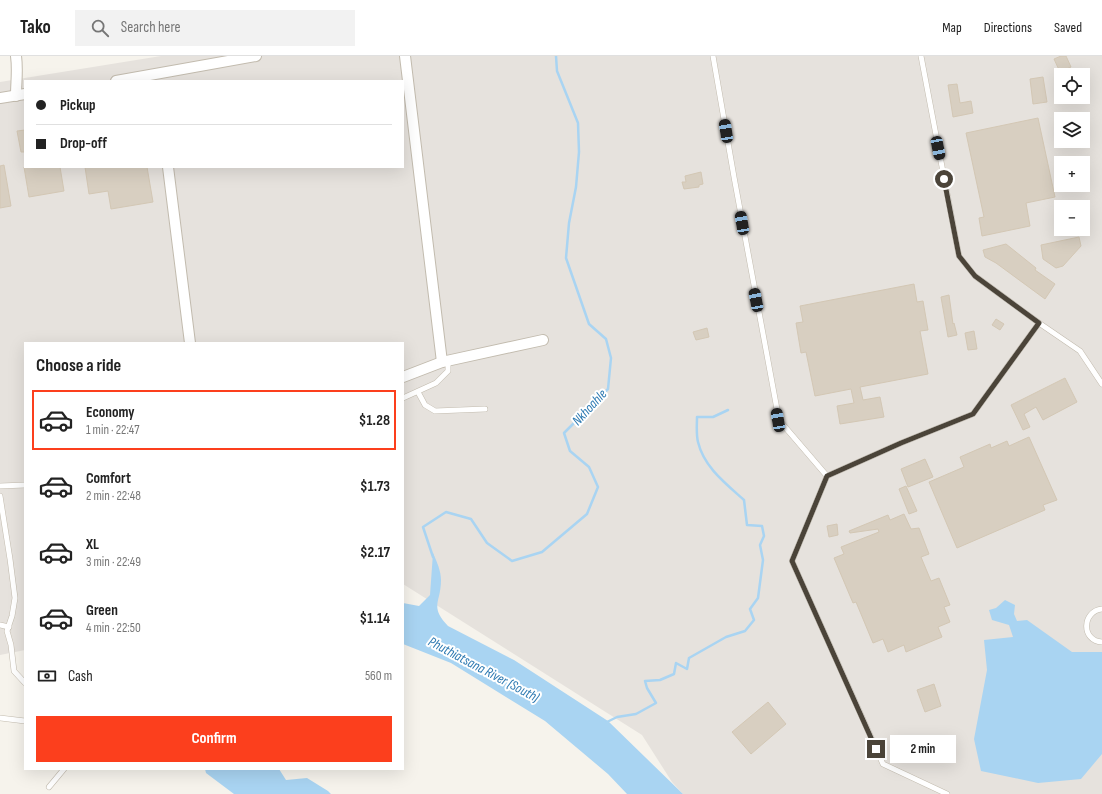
<!DOCTYPE html>
<html lang="en">
<head>
<meta charset="utf-8">
<style>
	body { margin:0; font-family:"Sofia Sans Condensed",sans-serif; background:#f2f2f2; color:#222; height:100vh; display:flex; flex-direction:column; font-size:15px; white-space:nowrap }
	* { box-sizing:border-box; margin:0 }
	p { font-size:13px; color:#767676 }
	.icon { flex:none; width:22px; height:22px; fill:none; stroke:currentColor; stroke-width:2; stroke-linecap:round; stroke-linejoin:round }
	.map { position:relative; flex:1; overflow:hidden }
	.panel { position:absolute; left:24px; top:286px; width:380px; height:428px; display:flex; flex-direction:column; background:#fff; border-radius:0px; box-shadow:0 4px 16px #0002 }
	.panel>* { flex:none }
	.hud { position:absolute; left:24px; top:24px; width:380px; height:88px; border-radius:0px; box-shadow:0 4px 16px #0002; display:grid; align-content:center; height:88px; padding:0 12px; background:#fff }
	.buttons { position:absolute; left:1054px; top:12px; display:grid; gap:8px }
	.buttons a { display:grid; place-items:center; width:36px; height:36px; border-radius:0px; background:#fff; box-shadow:0 4px 16px #0002; font-size:20px }
	.end { position:absolute; width:18px; height:18px; margin:-9px; border:5px solid #4b4439; background:#fff; box-shadow:0 0 0 2px #fff }
	.from { border-radius:50% }
	.bubble { position:absolute; height:28px; border-radius:0px; background:#fff; box-shadow:0 4px 16px #0002; font-size:13px; font-weight:700; line-height:28px; text-align:center }
	.car { position:absolute; width:12px; height:24px; margin:-12px -6px; border-radius:5px; box-shadow:0 0 3px 1px #0007; background:linear-gradient(#222 24%,#8ab4d8 0 40%,#222 0 76%,#8ab4d8 0 86%,#222 0) }
	.hud b { display:flex; align-items:center; gap:14px; height:38px; font-size:15px }
	.hud b+b { border-top:1px solid #e0e0e0 }
	.hud i { width:10px; height:10px; background:#222 }
	ul { padding:0; list-style:none }
	li { display:flex; align-items:center; gap:12px; height:60px; margin:0 8px 6px; padding:0 4px; border:2px solid transparent; border-radius:0px }
	li div { flex:1 }
	li b { display:block; font-size:15px }
	li em { font-style:normal; font-weight:700 }
	li.selected { border-color:#fc3f1d }
	li>.icon { width:36px; height:36px; stroke-width:1.5 }
	h2 { padding:0 12px; font-size:18px; line-height:48px }
	.pay { display:flex; align-items:center; gap:10px; height:44px; padding:0 12px; font-size:15px }
	.pay p { margin-inline-start:auto }
	.primary-button { display:flex; gap:8px; margin-top:auto; padding:8px 12px }
	.primary-button a { flex:1; height:46px; border-radius:0px; background:#fc3f1d; color:#fff; font-size:16px; font-weight:700; line-height:46px; text-align:center }
	header { display:flex; align-items:center; gap:24px; box-sizing:border-box; height:56px; padding:0 20px; background:#fff; border-bottom:1px solid #e0e0e0 }
	header strong { font-size:19px }
	nav { display:flex; gap:22px; margin-inline-start:auto; font-size:14px }
	.search { width:280px; height:36px; background:#f2f2f2; display:flex; align-items:center; gap:10px; box-sizing:border-box; padding:0 14px; border-radius:0px; color:#767676; font-size:15px }
	.map>svg:first-child { display:block }
	.industrial { fill:#e6e2dd; fill-rule:evenodd }
	.water { fill:#a9d4f2 }
	.lines { fill:none; stroke-linecap:round; stroke-linejoin:round }
	.stream { stroke:#a9d4f2; stroke-width:2.5 }
	.building { fill:#d8cfc1; stroke:#d3c7b4 }
	.lane-casing { stroke:#c2bbae; stroke-width:6 }
	.street-casing { stroke:#c2bbae; stroke-width:12 }
	.lane { stroke:#fff; stroke-width:5 }
	.street { stroke:#fff; stroke-width:10 }
	.route { stroke:#4b4439; stroke-width:5 }
	.labels { text-anchor:middle; stroke-width:4; stroke-linejoin:round; paint-order:stroke }
	.water-label { font-size:14px; font-style:italic; fill:#2e7ab2; stroke:#fff }
</style>
</head>
<body>
<header>
<strong>Tako</strong>
<div class="search"><svg class="icon" aria-label="search" viewBox="0 0 24 24"><circle cx="10" cy="10" r="6"/><path d="M15 15l6 6"/></svg>Search here</div>
<nav><a>Map</a><a>Directions</a><a>Saved</a></nav>
</header>
<div class="map">
<svg width="1102" height="738" viewBox="0 0 1102 738">
	<rect width="100%" height="100%" fill="#f6f3ec"/>
	<!-- industrial -->
	<path class="industrial" d="M161,0H1102V738H683L672,726L642,679L403,528V287H25V594L0,599V26ZM1061,19H1083V41H1061ZM25,25H403V111H25ZM1061,63H1083V85H1061ZM1061,107H1083V129H1061ZM1061,151H1083V173H1061Z"/>
	<!-- water -->
	<g class="water">
		<path d="M433,497C437,506 441,515 441,524C441,547 429,550 448,570L514,604L608,665L683,738H627L608,718L545,665L451,607L403,588V547L419,550L430,539Z"/>
		<path d="M1005,544L1015,549L1014,558L1017,565L1027,564L1072,596H1102V698L1081,723L1038,727L981,715L974,683L987,614L984,584L1013,581L1009,569L992,564L989,554L996,552Z"/>
		<path d="M205,713H279L286,724L307,722L328,735L331,738H234L206,717Z"/>
	</g>
	<g class="lines">
		<!-- stream -->
		<g class="stream">
			<path d="M433,501L423,471L446,456L471,463L487,487L512,505L542,496L587,458L598,431L589,411L570,395L564,377L608,333L611,302L606,283L589,268L566,202L569,167L576,131L579,96L578,67L557,15L556,0"/>
			<path d="M607,666L617,661L636,658L656,647L647,632L645,625L660,624L674,618L676,607L687,613L689,602L726,581L745,575L754,564L750,553L758,542L763,504L760,489L764,480L762,470L747,469L744,444C725,427 704,411 698,386C696,378 697,369 697,361H713L728,354"/>
		</g>
	</g>
	<!-- building -->
	<g class="building">
		<path d="M1061,0H1066L1071,11L1060,16L1054,3Z"/>
		<path d="M1043,21L1047,46L1033,48L1030,23Z"/>
		<path d="M957,28L960,47L971,45L973,57L953,61L948,29Z"/>
		<path d="M1038,62L1055,141L1026,147L1030,170L982,180L979,162L984,161L966,77Z"/>
		<path d="M25,74V96H21L17,75Z"/>
		<path d="M4,109L11,150L0,152V110Z"/>
		<path d="M24,111H60L64,135L29,141Z"/>
		<path d="M85,111H147L153,146L111,153L108,135L89,138Z"/>
		<path d="M701,116L703,128L699,129V131L684,133L682,126H686L685,120Z"/>
		<path d="M1079,181L1081,190L1063,210L1056,212L1043,203L1041,189Z"/>
		<path d="M1006,188L1036,212L1035,214L1055,228L1045,243L996,207L985,201L983,194Z"/>
		<path d="M914,228L917,246L923,245L928,274L920,275L928,318L860,331L863,344L880,341L884,361L840,368L837,350L854,347L851,333L815,340L806,296L801,297L796,267L803,266L800,250Z"/>
		<path d="M949,239L953,268L954,267L957,279L948,281L941,241Z"/>
		<path d="M996,263L1004,268L1000,274L992,269Z"/>
		<path d="M707,272L709,281L696,284L693,276Z"/>
		<path d="M974,275L977,293L968,294L965,277Z"/>
		<path d="M1065,322L1077,346L1043,364L1036,351L1024,358L1030,371L1023,374L1011,349Z"/>
		<path d="M1029,381L1057,444L1043,449L1045,454L957,492L929,426L964,411L960,401L990,388L991,392L1007,385L1009,390Z"/>
		<path d="M925,403L933,421L908,431L901,413Z"/>
		<path d="M906,430L917,455L909,458L899,433Z"/>
		<path d="M904,458L911,473L919,472L929,498L921,501L931,525L939,522L950,549L944,551L950,566L938,571L942,581L906,596L904,589L888,596L883,583L873,587L856,546L853,547L834,502L844,498L841,491L879,476L878,473L850,477L849,475L888,459L890,464Z"/>
		<path d="M837,468L838,479L829,481L827,470Z"/>
		<path d="M934,628L941,650L925,656L917,634Z"/>
		<path d="M768,646L786,668L751,698L732,676Z"/>
	</g>
	<g class="lines">
		<defs>
			<g id="lane">
				<path d="M713,0L734,121L779,364L827,420L792,505L883,708L947,738"/>
				<path d="M921,0L959,200L975,220L1039,267L1080,295L1102,328"/>
				<path d="M418,336L425,349L435,355L485,353"/>
				<path d="M403,342L436,327L448,315V305"/>
				<path d="M827,420L901,387L973,358L1039,267"/>
				<path d="M0,430L25,429"/>
				<path d="M0,440L10,503L15,542L12,560L7,575L11,589L14,615L25,627"/>
				<path d="M1102,553C1082,555 1081,585 1102,586"/>
				<path d="M0,569L9,571"/>
				<path d="M0,662L25,665"/>
				<path d="M49,731L64,713"/>
			</g>
			<g id="street">
				<path d="M16,0C18,14 16,26 16,40"/>
				<path d="M405,0L442,306"/>
				<path d="M116,25L256,0"/>
				<path d="M0,42L25,38"/>
				<path d="M168,111L190,287"/>
				<path d="M403,321L442,306L543,284"/>
			</g>
		</defs>
		<!-- lane casing -->
		<use href="#lane" class="lane-casing"/>
		<!-- street casing -->
		<use href="#street" class="street-casing"/>
		<!-- lane -->
		<use href="#lane" class="lane"/>
		<!-- street -->
		<use href="#street" class="street"/>
	</g>
	<g class="lines">
		<!-- route -->
		<path class="route" d="M876,693L792,505L827,420L901,387L973,358L1039,267L975,220L959,200L944,123"/>
	</g>
	<g class="labels">
		<!-- water labels -->
		<g class="water-label">
			<text transform="translate(589 351) rotate(-47)" y="5">Nkhoahle</text>
			<text transform="translate(484 613) rotate(28)" y="5">Phuthiatsana River (South)</text>
		</g>
	</g>
</svg>
<div class="buttons">
<a><svg class="icon" aria-label="locate" viewBox="0 0 24 24"><circle cx="12" cy="12" r="6"/><path d="M12 2v4M12 18v4M2 12h4M18 12h4"/></svg></a>
<a><svg class="icon" aria-label="layers" viewBox="0 0 24 24"><path d="M12 4l9 5-9 5-9-5zM3 14l9 5 9-5"/></svg></a>
<a>+</a>
<a>−</a>
</div>
<i class="end from" style="left:944px;top:123px"></i>
<i class="end" style="left:876px;top:693px"></i>
<div class="bubble" style="left:890px;top:679px;width:66px">2 min</div>
<i class="car" style="left:726px;top:75px;rotate:351deg"></i>
<i class="car" style="left:938px;top:92px;rotate:169deg"></i>
<i class="car" style="left:742px;top:167px;rotate:350deg"></i>
<i class="car" style="left:756px;top:244px;rotate:349deg"></i>
<i class="car" style="left:778px;top:364px;rotate:350deg"></i>
<div class="hud">
<b><i class="from"></i>Pickup</b>
<b><i></i>Drop-off</b>
</div>
<section class="panel">
<h2>Choose a ride</h2>
<ul>
<li class="selected"><svg class="icon" aria-label="car" viewBox="0 0 24 24"><path d="M5 17H2v-5l4-1 3-4h7l3 4 3 1v5h-3M9 17h6M6 11h13"/><circle cx="7" cy="17" r="2"/><circle cx="17" cy="17" r="2"/></svg><div><b>Economy</b><p>1 min · 22:47</p></div><em>$1.28</em></li>
<li><svg class="icon" aria-label="car" viewBox="0 0 24 24"><path d="M5 17H2v-5l4-1 3-4h7l3 4 3 1v5h-3M9 17h6M6 11h13"/><circle cx="7" cy="17" r="2"/><circle cx="17" cy="17" r="2"/></svg><div><b>Comfort</b><p>2 min · 22:48</p></div><em>$1.73</em></li>
<li><svg class="icon" aria-label="car" viewBox="0 0 24 24"><path d="M5 17H2v-5l4-1 3-4h7l3 4 3 1v5h-3M9 17h6M6 11h13"/><circle cx="7" cy="17" r="2"/><circle cx="17" cy="17" r="2"/></svg><div><b>XL</b><p>3 min · 22:49</p></div><em>$2.17</em></li>
<li><svg class="icon" aria-label="car" viewBox="0 0 24 24"><path d="M5 17H2v-5l4-1 3-4h7l3 4 3 1v5h-3M9 17h6M6 11h13"/><circle cx="7" cy="17" r="2"/><circle cx="17" cy="17" r="2"/></svg><div><b>Green</b><p>4 min · 22:50</p></div><em>$1.14</em></li>
</ul>
<div class="pay"><svg class="icon" aria-label="cash" viewBox="0 0 24 24"><path d="M3 7h18v10H3z"/><circle cx="12" cy="12" r="2"/></svg>Cash<p>560 m</p></div>
<div class="primary-button"><a>Confirm</a></div>
</section>
</div>
</body>
</html>
